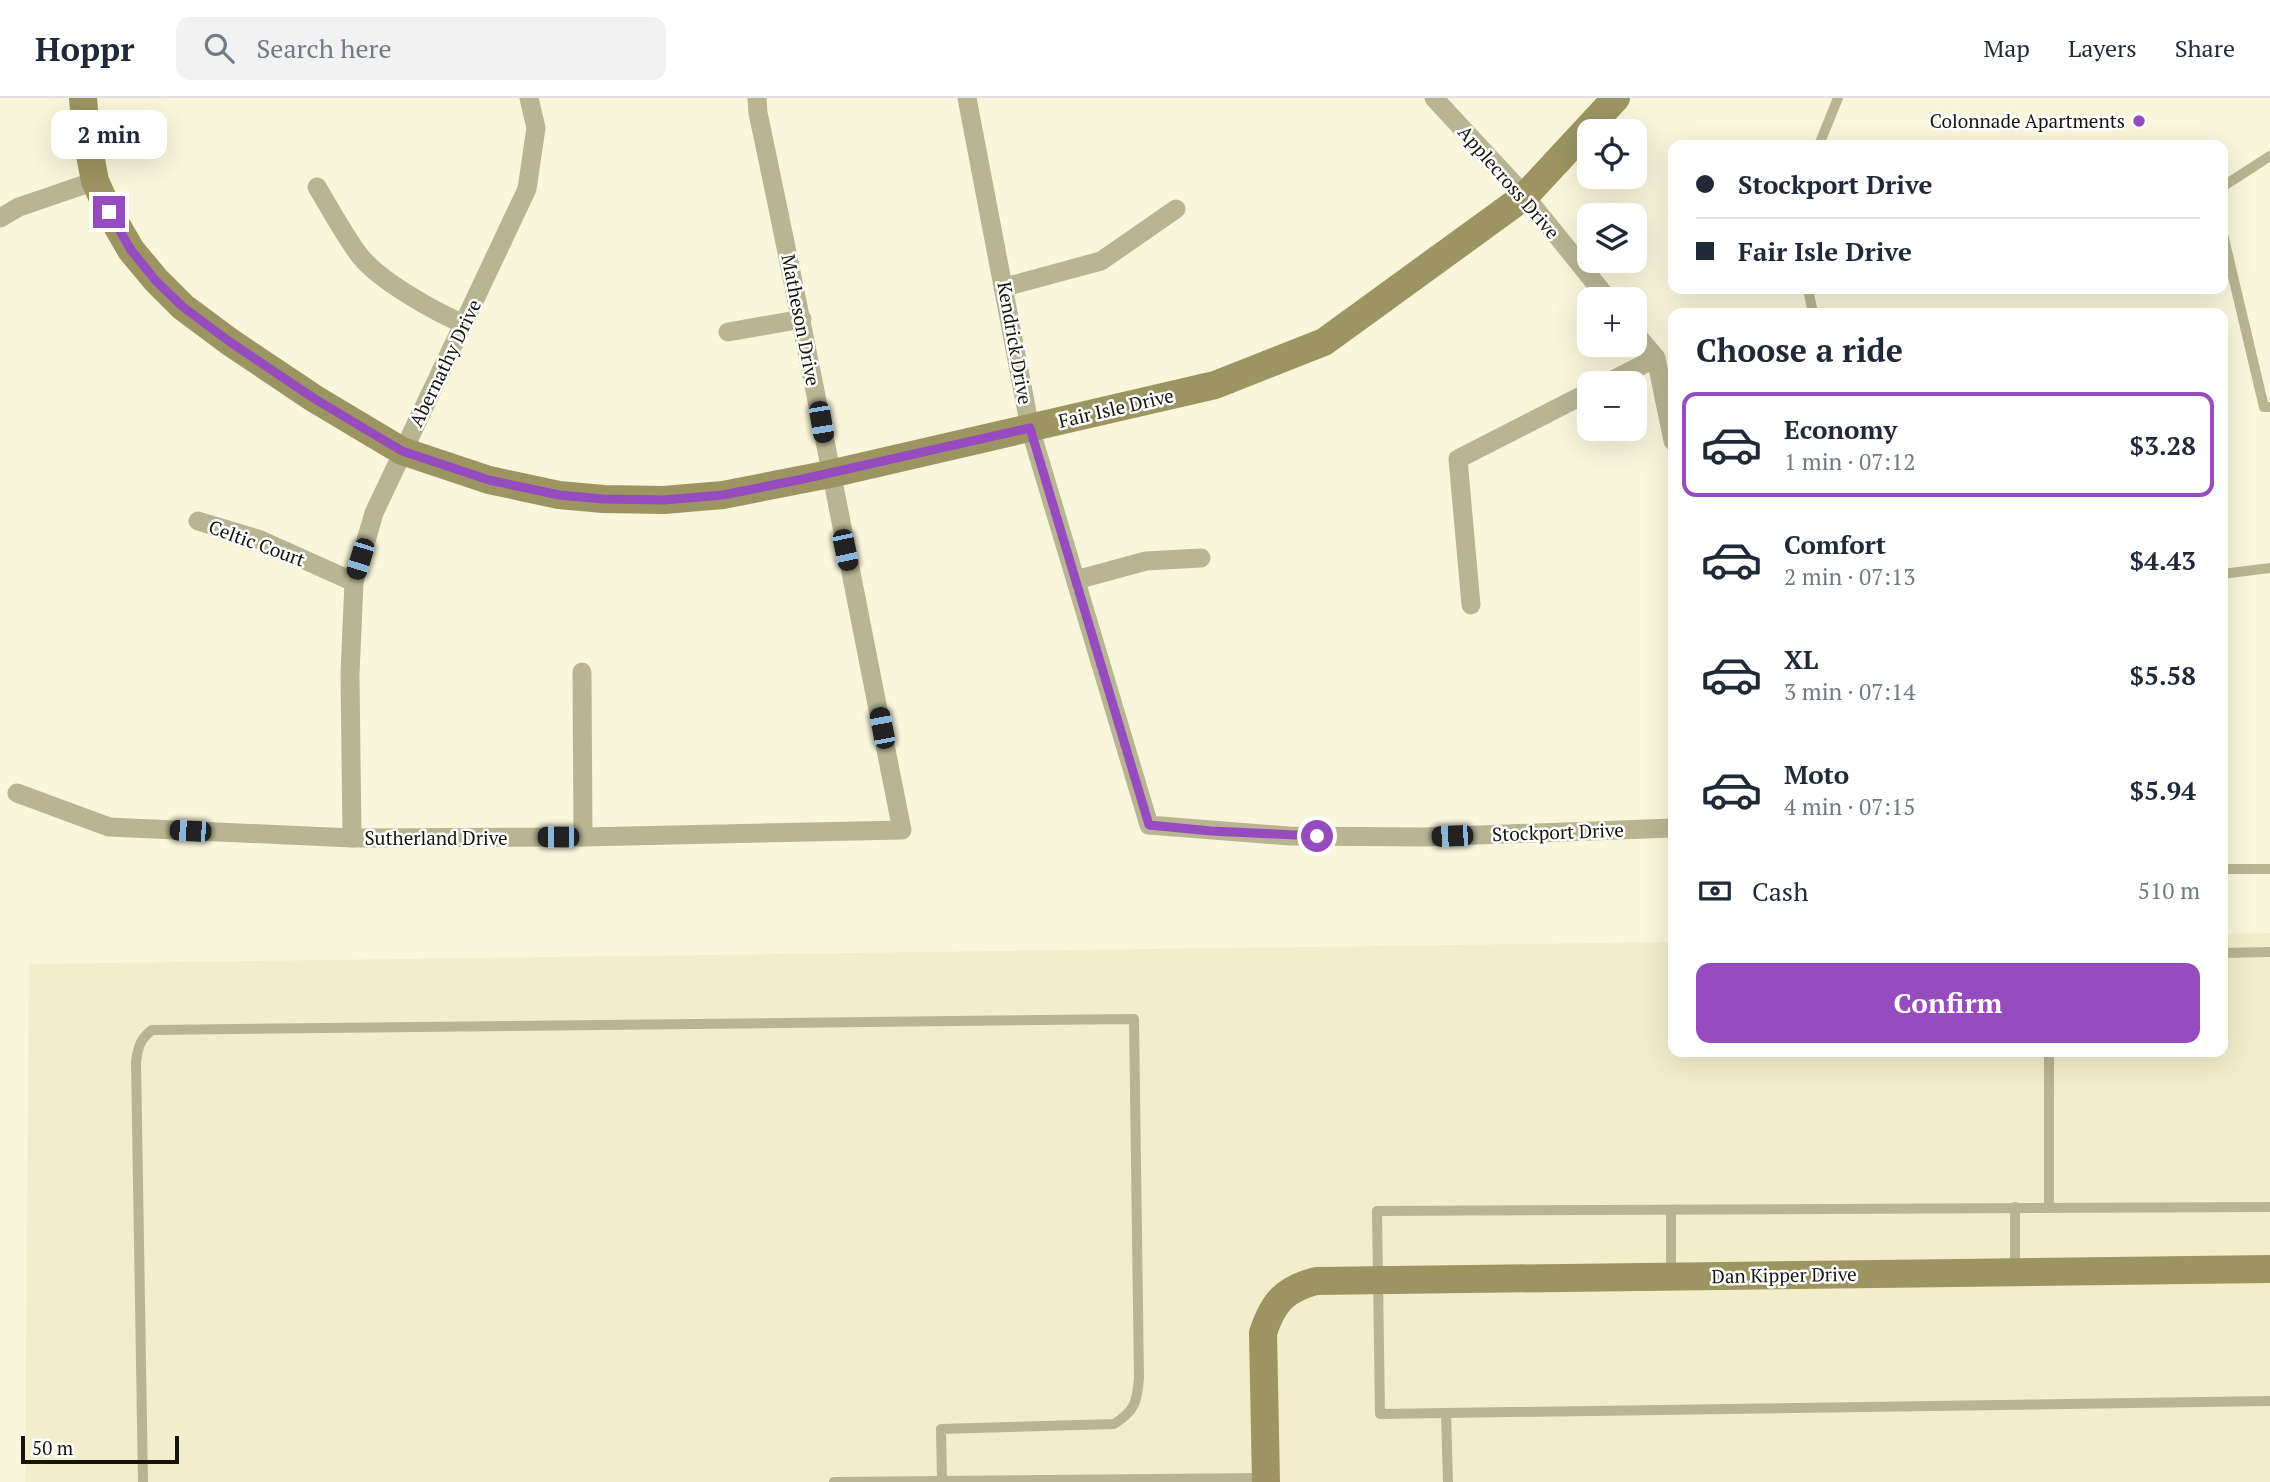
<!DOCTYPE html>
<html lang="en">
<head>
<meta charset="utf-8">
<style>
	body { margin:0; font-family:"PT Serif",serif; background:#f2f2f3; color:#1f2937; height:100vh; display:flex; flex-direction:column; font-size:26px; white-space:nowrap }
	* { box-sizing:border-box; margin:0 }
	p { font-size:23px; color:#747a83 }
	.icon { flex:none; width:38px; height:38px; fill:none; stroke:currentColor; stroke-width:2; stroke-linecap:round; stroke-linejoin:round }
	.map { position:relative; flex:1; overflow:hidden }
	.drawer { position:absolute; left:1668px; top:210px; width:560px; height:749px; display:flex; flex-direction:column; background:#fff; border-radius:14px; box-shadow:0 7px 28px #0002 }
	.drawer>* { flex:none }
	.hud { position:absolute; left:1668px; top:42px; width:560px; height:154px; border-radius:14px; box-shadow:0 7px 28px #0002; display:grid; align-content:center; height:154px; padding:0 28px; background:#fff }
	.buttons { position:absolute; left:1577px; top:21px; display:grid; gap:14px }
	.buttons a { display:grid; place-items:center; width:70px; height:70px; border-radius:14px; background:#fff; box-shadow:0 7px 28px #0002; font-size:35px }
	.scale { position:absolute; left:21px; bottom:18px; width:158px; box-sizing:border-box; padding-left:7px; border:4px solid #15140b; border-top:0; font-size:19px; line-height:24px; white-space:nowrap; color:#15140b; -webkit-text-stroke:5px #fff; paint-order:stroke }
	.end { position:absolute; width:32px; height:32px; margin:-16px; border:9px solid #964cbf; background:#fff; box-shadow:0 0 0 4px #fff }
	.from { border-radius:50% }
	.bubble { position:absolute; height:49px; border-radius:14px; background:#fff; box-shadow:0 7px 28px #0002; font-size:23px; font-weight:600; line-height:49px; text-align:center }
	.car { position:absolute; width:21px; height:42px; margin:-21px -10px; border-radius:9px; box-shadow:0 0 5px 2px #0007; background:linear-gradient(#222 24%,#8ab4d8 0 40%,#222 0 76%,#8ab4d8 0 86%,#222 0) }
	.hud b { display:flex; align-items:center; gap:24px; height:66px; font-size:26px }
	.hud b+b { border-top:2px solid #e0e1e3 }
	.hud i { width:18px; height:18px; background:#1f2937 }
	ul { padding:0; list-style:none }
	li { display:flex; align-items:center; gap:21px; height:105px; margin:0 14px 10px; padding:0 14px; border:4px solid transparent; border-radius:14px }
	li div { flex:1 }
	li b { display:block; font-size:26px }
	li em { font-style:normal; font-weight:600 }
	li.current { border-color:#964cbf }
	li>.icon { width:63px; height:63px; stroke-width:1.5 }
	h2 { padding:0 28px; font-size:32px; line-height:84px }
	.pay { display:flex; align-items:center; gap:18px; height:77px; padding:0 28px; font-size:26px }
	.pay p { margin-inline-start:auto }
	.action { display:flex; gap:14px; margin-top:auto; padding:14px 28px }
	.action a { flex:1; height:80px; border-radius:14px; background:#964cbf; color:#fff; font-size:28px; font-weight:600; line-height:80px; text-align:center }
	header { display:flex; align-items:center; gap:42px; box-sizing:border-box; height:98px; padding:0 35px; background:#fff; border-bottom:2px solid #e0e1e3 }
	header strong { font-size:33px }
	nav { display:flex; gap:38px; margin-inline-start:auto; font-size:24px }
	.search { width:490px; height:63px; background:#f2f2f3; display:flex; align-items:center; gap:18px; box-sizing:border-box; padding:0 24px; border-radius:14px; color:#747a83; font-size:26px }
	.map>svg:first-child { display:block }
	.built { fill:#f2eecc }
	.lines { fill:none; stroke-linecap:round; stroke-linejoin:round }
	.lane { stroke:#b9b593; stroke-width:10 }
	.street { stroke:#b9b593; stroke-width:19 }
	.secondary { stroke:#9c9561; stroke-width:28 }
	.route { stroke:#964cbf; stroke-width:9 }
	.poi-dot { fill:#964cbf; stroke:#fff; stroke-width:2.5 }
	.labels { text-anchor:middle; stroke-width:5; stroke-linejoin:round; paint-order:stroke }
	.poi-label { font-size:19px; fill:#15140b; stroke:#fff; text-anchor:end }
	.street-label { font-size:19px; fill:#15140b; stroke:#fff }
</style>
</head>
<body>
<header>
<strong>Hoppr</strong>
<div class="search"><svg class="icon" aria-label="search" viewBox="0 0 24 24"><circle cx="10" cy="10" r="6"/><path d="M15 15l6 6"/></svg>Search here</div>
<nav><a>Map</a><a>Layers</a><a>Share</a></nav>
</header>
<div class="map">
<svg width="2270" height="1384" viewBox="0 0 2270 1384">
	<rect width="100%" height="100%" fill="#f9f6dc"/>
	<!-- built -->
	<path class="built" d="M2270,835V1384H25L29,866L1673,844V954H2222L2223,836Z"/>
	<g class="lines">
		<!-- lane -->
		<g class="lane">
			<path d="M1819,47L1838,0"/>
			<path d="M2222,89L2270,58"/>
			<path d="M2222,132L2264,309H2270"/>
			<path d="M1808,191L1813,215"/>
			<path d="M2222,476L2270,470"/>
			<path d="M2222,771H2270"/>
			<path d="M2222,855L2270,854"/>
			<path d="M2049,954V1109"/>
			<path d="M2270,1109L1377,1113L1380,1316L2270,1303"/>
			<path d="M1671,1112V1178"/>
			<path d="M2015,1171V1109"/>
			<path d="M1446,1315L1448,1384"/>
			<path d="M143,1384L136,964C138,949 140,941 152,932L1134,921L1139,1280C1137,1304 1135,1313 1114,1326L941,1331L942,1384"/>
			<path d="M834,1384L1263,1380"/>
		</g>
		<!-- street -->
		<g class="street">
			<path d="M967,0L1030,330L1149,727L1289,738L1425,739L1673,730"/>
			<path d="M1434,0L1525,98L1608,201"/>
			<path d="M317,89C331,112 344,137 360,158C380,183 435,214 464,226"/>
			<path d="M0,120L19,109L95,83"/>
			<path d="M1005,189L1101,163L1176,111"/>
			<path d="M728,234L802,221"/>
			<path d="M1634,234L1656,260L1673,343"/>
			<path d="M1607,285L1656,260"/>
			<path d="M198,423L258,441L354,484"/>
			<path d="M1076,482L1146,463L1201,460"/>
			<path d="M1471,507L1458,361L1589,294"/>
			<path d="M582,574L583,739"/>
			<path d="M17,695L109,729L352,740L583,739L902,732C854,493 809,254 758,15L757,0"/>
			<path d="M352,740L350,576L354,484L374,415L527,91L536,30L529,0"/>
		</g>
		<!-- secondary -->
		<g class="secondary">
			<path d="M83,0L86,36L95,83L109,114L131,152L156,182L183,209L230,244L315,301L402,353L489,382L559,397L603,401L664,402L723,397L830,376L1215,287L1324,244L1525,98L1616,0"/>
			<path d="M1266,1384L1263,1235C1273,1204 1285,1191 1316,1183L2270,1171"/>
		</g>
	</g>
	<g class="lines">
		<!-- route -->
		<path class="route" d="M109,114L131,152L156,183L183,209L230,244L315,301L402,353L489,382L559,397L603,401L664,402L723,397L803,381L1030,330L1149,727L1211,733L1317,738"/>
	</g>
	<!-- markers -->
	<circle class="poi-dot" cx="2139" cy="23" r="7"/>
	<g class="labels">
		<!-- poi labels -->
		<g class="poi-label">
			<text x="2125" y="30">Colonnade Apartments</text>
		</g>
		<!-- street labels -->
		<g class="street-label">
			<text transform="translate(1509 84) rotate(49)" y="7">Applecross Drive</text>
			<text transform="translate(801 222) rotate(79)" y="7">Matheson Drive</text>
			<text transform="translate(1015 245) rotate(80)" y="7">Kendrick Drive</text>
			<text transform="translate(445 265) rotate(-64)" y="7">Abernathy Drive</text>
			<text transform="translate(1116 310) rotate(-13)" y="7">Fair Isle Drive</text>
			<text transform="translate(257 445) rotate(20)" y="7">Celtic Court</text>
			<text transform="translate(1558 734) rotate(-2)" y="7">Stockport Drive</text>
			<text x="436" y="747">Sutherland Drive</text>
			<text transform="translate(1784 1177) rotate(-1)" y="7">Dan Kipper Drive</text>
		</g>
	</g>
</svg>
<div class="buttons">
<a><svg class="icon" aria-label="locate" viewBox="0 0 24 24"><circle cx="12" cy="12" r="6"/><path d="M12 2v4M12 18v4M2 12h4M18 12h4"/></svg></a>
<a><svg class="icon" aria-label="layers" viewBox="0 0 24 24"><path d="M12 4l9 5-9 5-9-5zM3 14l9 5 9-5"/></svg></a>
<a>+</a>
<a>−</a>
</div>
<div class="scale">50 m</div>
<i class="end from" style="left:1317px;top:738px"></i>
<i class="end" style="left:109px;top:114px"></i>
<div class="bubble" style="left:51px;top:12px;width:116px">2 min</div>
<i class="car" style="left:821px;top:324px;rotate:170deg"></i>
<i class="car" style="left:845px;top:452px;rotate:168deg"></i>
<i class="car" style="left:360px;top:461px;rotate:197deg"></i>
<i class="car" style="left:882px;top:630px;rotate:349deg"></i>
<i class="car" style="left:190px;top:733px;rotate:273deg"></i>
<i class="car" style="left:1452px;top:738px;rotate:268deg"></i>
<i class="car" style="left:558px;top:739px;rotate:270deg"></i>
<div class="hud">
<b><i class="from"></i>Stockport Drive</b>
<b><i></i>Fair Isle Drive</b>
</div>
<section class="drawer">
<h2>Choose a ride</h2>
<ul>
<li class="current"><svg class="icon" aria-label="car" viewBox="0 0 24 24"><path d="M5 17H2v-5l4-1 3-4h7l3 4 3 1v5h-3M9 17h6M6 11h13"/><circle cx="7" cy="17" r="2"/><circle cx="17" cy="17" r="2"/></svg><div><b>Economy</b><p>1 min · 07:12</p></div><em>$3.28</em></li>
<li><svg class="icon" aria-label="car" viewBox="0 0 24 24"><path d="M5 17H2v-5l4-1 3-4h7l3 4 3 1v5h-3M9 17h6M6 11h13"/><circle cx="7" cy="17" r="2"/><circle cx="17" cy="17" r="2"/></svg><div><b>Comfort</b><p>2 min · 07:13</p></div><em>$4.43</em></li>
<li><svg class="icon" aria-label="car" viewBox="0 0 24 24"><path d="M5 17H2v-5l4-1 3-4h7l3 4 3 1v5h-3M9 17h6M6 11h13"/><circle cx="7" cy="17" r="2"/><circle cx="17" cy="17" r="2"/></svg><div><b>XL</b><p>3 min · 07:14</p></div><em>$5.58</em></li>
<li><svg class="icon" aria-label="car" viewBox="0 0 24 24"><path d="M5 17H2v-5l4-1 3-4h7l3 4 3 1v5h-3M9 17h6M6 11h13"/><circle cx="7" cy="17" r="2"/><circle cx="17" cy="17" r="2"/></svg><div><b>Moto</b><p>4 min · 07:15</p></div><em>$5.94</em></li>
</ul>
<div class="pay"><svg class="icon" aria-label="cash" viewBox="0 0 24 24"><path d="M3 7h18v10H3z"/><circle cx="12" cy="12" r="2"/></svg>Cash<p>510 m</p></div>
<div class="action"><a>Confirm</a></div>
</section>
</div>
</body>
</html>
